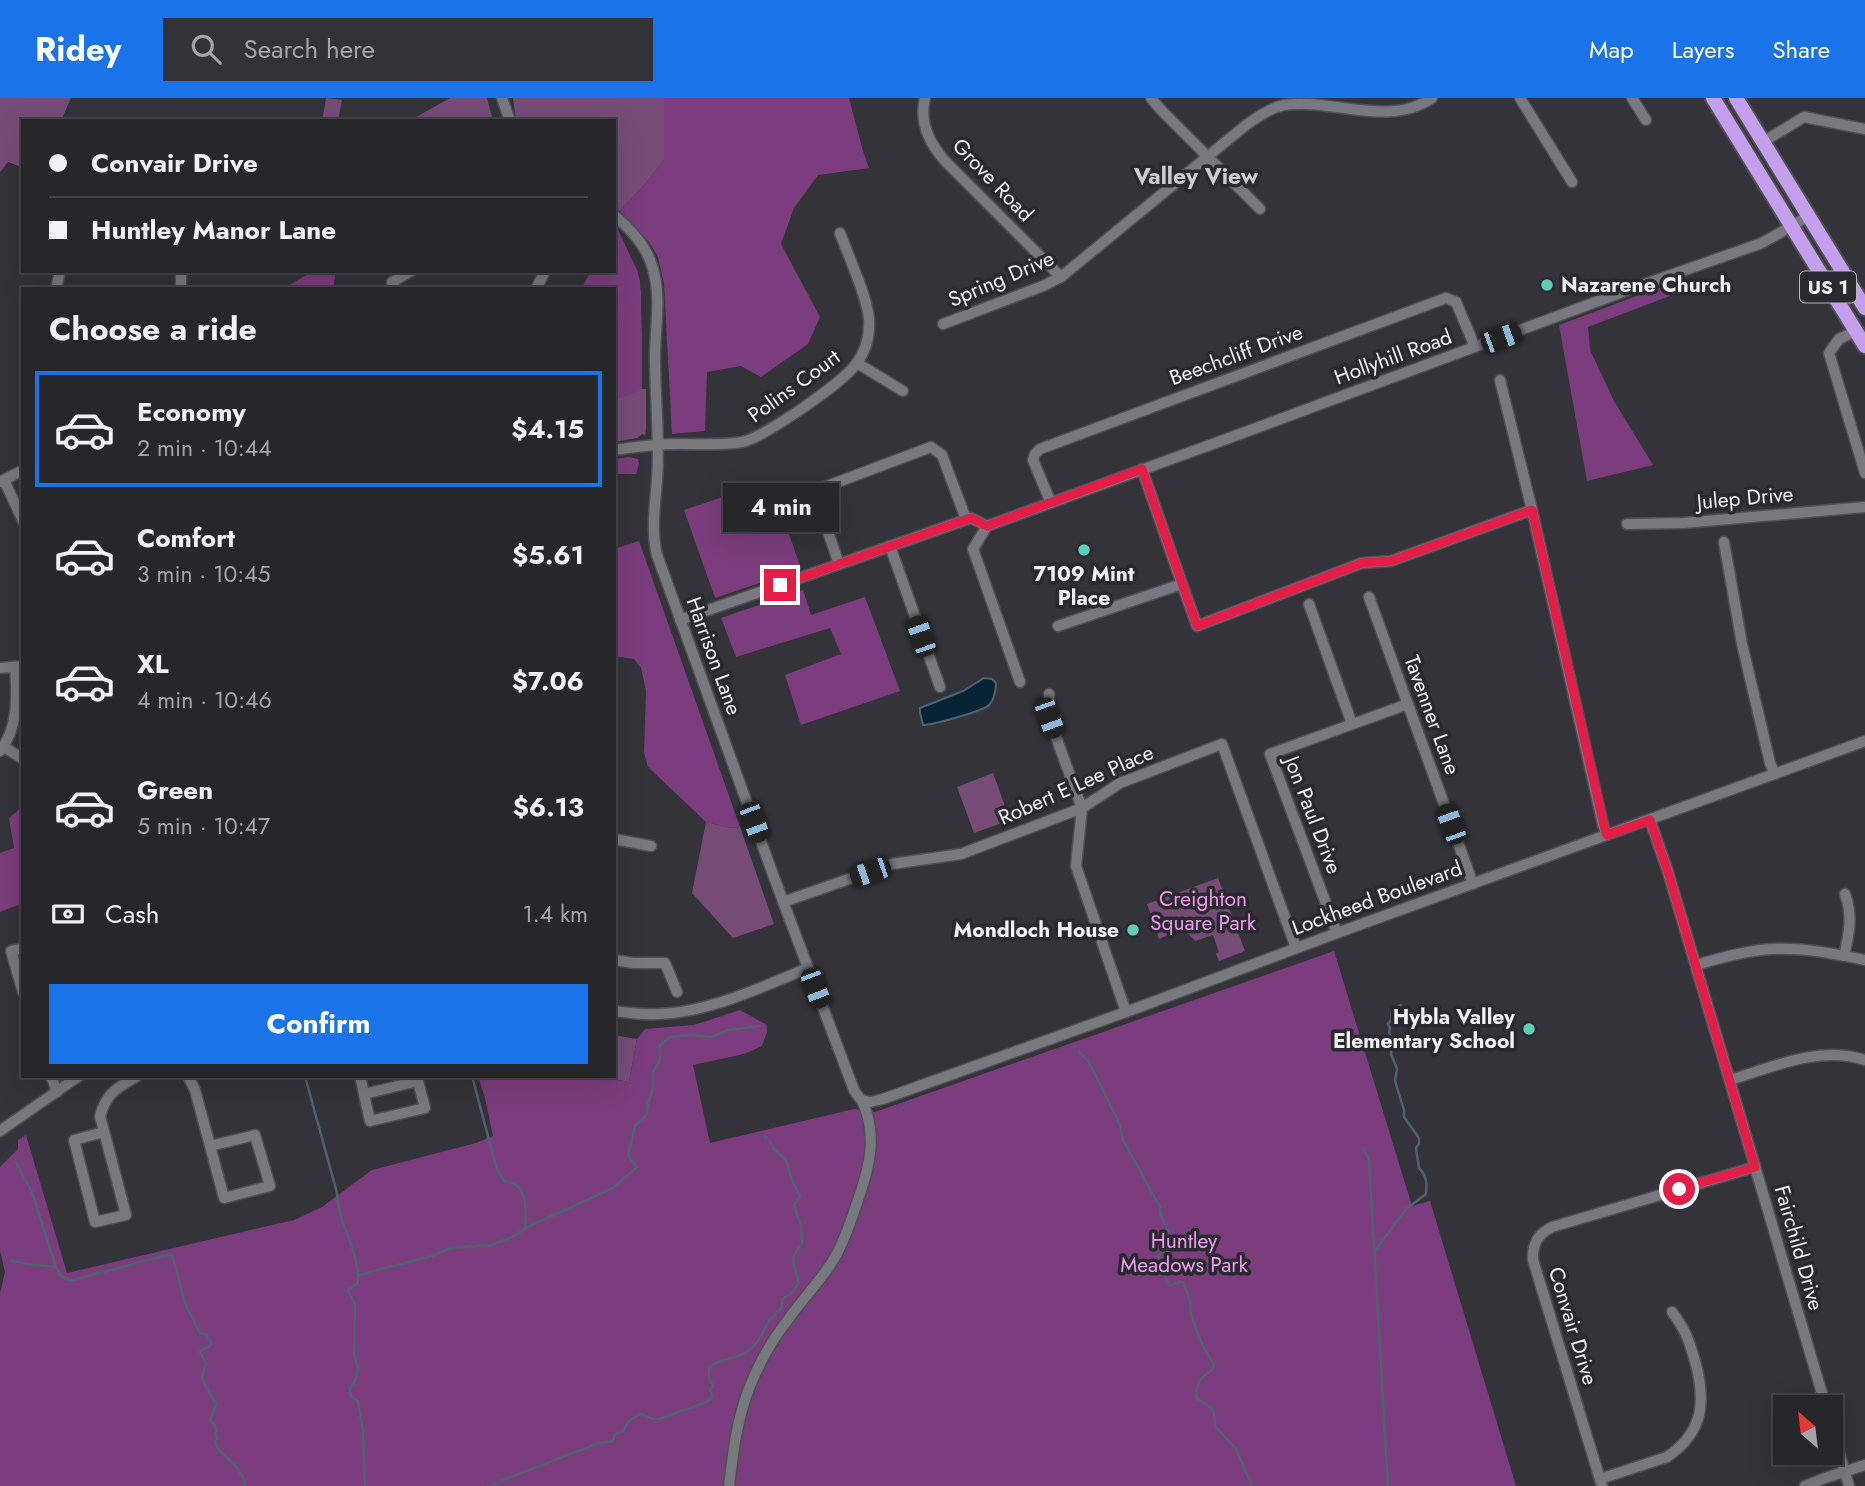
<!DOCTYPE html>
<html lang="en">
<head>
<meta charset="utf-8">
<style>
	body { margin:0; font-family:Jost,sans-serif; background:#323237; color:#f1f3f6; height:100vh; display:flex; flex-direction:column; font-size:26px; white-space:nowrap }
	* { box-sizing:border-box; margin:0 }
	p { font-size:23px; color:#a4a5a9 }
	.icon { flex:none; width:38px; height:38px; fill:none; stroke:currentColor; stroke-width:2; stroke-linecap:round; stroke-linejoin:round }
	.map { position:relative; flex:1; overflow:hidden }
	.details { position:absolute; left:21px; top:189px; width:595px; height:791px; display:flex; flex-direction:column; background:#26262b; border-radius:0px; box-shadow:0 7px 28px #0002,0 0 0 2px #424347 }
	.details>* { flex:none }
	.top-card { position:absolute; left:21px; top:21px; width:595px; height:154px; border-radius:0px; box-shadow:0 7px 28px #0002,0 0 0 2px #424347; display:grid; align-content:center; height:154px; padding:0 28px; background:#26262b }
	.needle { width:46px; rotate:332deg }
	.fabs { position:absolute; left:1773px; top:1297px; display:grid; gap:14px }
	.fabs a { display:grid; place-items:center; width:70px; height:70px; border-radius:0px; background:#26262b; box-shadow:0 7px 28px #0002,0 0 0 2px #424347; font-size:35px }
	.end { position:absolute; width:32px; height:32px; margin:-16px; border:9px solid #e11d48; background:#fff; box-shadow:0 0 0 4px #fff }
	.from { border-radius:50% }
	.bubble { position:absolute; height:49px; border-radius:0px; background:#26262b; box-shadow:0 7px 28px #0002,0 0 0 2px #424347; font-size:23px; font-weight:700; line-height:49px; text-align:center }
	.car { position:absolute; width:21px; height:42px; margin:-21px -10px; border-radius:9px; box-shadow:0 0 5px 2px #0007; background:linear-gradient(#222 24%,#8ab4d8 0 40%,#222 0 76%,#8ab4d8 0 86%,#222 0) }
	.top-card b { display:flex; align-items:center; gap:24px; height:66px; font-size:26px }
	.top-card b+b { border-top:2px solid #424347 }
	.top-card i { width:18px; height:18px; background:#f1f3f6 }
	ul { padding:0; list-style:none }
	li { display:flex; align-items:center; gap:21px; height:116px; margin:0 14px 10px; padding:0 14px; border:4px solid transparent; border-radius:0px }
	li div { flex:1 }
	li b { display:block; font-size:26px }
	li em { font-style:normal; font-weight:700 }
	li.active { border-color:#1a73e8 }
	li>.icon { width:63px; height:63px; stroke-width:1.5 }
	h2 { padding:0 28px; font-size:32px; line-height:84px }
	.pay { display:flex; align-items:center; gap:18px; height:77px; padding:0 28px; font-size:26px }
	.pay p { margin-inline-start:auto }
	.primary-button { display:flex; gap:14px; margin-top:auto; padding:14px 28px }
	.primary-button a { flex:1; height:80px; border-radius:0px; background:#1a73e8; color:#fff; font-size:28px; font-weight:700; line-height:80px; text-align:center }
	header { display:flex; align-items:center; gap:42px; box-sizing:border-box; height:98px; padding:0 35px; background:#1a73e8; color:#fff }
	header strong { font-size:33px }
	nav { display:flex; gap:38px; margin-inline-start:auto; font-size:24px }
	.search { width:490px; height:63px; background:#323237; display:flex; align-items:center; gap:18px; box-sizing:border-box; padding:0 24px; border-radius:0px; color:#a4a5a9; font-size:26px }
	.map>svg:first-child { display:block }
	.green { fill:#764c77 }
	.forest { fill:#7b3d7d }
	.water { fill:#072437; stroke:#4e6271; stroke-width:2 }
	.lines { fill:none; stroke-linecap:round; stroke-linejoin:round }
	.stream { stroke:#4e6271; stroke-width:2.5 }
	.minor-casing { stroke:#4f4f54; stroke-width:13 }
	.highway-casing { stroke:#4f4f54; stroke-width:18 }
	.minor { stroke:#78787f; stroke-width:10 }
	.highway { stroke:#c39fed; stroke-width:14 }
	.route { stroke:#e11d48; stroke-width:9 }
	.poi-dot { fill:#5eceb7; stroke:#29292f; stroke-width:2.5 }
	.labels { text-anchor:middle; stroke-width:7; stroke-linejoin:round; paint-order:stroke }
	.shield { fill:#29292f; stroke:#b6b6bb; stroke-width:2 }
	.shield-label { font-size:19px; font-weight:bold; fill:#f3f3f7 }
	.street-label { font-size:21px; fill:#f3f3f7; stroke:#29292f }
	.poi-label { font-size:21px; font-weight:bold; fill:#f3f3f7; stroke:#29292f; text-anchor:end }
	.park-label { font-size:21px; fill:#f19af3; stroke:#29292f }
	.neighbourhood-label { font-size:23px; font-weight:bold; fill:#cccdd4; stroke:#29292f }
</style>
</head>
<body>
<header>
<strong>Ridey</strong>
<div class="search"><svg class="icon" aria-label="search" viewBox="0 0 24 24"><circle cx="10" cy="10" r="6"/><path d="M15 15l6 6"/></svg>Search here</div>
<nav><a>Map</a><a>Layers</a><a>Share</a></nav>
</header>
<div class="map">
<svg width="1865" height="1388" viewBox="0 0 1865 1388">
	<rect width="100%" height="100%" fill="#333339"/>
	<!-- green -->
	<g class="green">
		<path d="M0,0H71L61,23H23V68L21,69L8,64L0,74Z"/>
		<path d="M326,0L342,2L338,23H322Z"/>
		<path d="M450,0H487L493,23H409Z"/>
		<path d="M513,0H664V62L646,85L620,113L614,108V23H516Z"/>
		<path d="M637,172L641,195V291H646V331L645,337L642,336L637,340L614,344V191H610Z"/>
		<path d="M993,675L1010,722L974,735L957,689Z"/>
		<path d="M706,724L731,730L740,729L774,826L733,840L692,795Z"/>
		<path d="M1218,780L1245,853L1219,863L1216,856L1219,854L1213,837L1195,843L1180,827L1171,830L1168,837L1159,841L1147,806Z"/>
		<path d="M614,937L637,941L629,984L597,978H614Z"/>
	</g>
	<!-- forest -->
	<g class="forest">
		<path d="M664,0H849L863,53L869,70L818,77L794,110L781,146L820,219L808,246L761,279L741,268L707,274L705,333L672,336L664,186L658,159L649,144L620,113L646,85L664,62Z"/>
		<path d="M614,128L618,132L637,172L640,183L642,240V292L621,300L614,301V191H581L591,173H614Z"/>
		<path d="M313,173H336L333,191H283Z"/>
		<path d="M1666,187L1670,198L1588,229L1590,252L1614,303L1653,367L1587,383L1559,227Z"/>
		<path d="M629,359L638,361L639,366L636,376H614V361Z"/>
		<path d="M771,383L801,471L715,500L684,412Z"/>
		<path d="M639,443L740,729L731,730L706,724L648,669L644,655L646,593L641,570L634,561L614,558V451Z"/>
		<path d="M803,492L811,517L865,499L900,593L801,627L785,577L841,556L830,530L736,559L721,520Z"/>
		<path d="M20,711L23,712V805L0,814V755L14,750L9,720Z"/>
		<path d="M1334,853L1412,1108L1430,1103L1516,1388H0V1195L5,1174L0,1153V1069L18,1051V1042L26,1037L67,1175L294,1122L322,1109L372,1072L476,1045L493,1038L485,1000L478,978H597L629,984L637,941L645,931L694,927L740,912L767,927V934L762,948L744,956L693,967L710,1045L854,1011L875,1014Z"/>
	</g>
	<!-- water -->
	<path class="water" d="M984,580L992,581L996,585C996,592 994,602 989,607C984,613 932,627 923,627L920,615V610L963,593Z"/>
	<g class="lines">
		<!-- stream -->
		<g class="stream">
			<path d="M1079,954L1088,963L1094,974L1120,1027L1123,1042L1160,1109L1161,1118L1169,1135L1166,1141L1168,1151C1165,1153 1160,1154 1159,1158C1157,1163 1167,1182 1169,1187L1183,1184L1190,1202L1191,1218L1202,1246L1214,1267L1212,1272C1200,1280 1195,1285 1197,1301L1210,1309L1214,1315L1215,1328L1236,1351L1252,1388"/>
			<path d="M305,978L337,1095C338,1126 360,1154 358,1185L348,1192L355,1207L354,1256L358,1272L356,1281L350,1290L351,1299L358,1303L363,1333L365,1388"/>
			<path d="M472,978L497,1072L505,1084C529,1084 526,1113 525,1131"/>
			<path d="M764,1037L766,1040"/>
			<path d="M1363,1050L1369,1062L1388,1388"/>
			<path d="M16,1064L32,1094L56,1169C60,1177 62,1182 73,1182L171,1156L173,1160L185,1205L200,1235L207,1237L211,1244L210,1248L203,1251L200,1254L206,1265L202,1279L205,1287L216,1306L210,1323L215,1327L217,1341L215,1346C224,1362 243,1368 245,1388"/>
			<path d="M1375,1153L1406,1111L1426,1096C1427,1085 1427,1078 1419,1070L1416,1050L1419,1046V1040L1404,1019V1012L1395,983L1397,971L1391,956L1393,942L1389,935L1390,930L1388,926L1391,922L1392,911L1401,907"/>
			<path d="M10,1162L26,1166L56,1169"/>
			<path d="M359,1177L432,1158L450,1150L491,1147L510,1140L530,1128L613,1090L637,1069L628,1058L635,1028L647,1016L648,1006L653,990V974L660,963V947L670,939L691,937L711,939L728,932L761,928"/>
			<path d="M488,1388L599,1345L613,1343L615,1336L624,1333C626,1323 633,1320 642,1316L653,1321H659L709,1303L712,1298L710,1291L713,1288C696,1258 732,1265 747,1254C759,1246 762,1234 769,1223C775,1213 784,1214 782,1201L793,1194L799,1185C795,1168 788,1161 802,1146L801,1128L794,1107L800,1099L791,1080L787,1063L774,1051L771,1045"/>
		</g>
		<defs>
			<g id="minor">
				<path d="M502,0L510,23"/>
				<path d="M925,0C919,24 929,45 945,63L1061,179"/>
				<path d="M1151,0L1161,12L1260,111"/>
				<path d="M1520,0L1572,84"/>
				<path d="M1632,0L1646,22"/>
				<path d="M1763,44L1804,19L1865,31"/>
				<path d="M614,117C630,131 646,147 652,168C662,197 655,229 655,259C655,300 660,341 657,382C655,408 651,432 657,457L775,782L854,992C856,997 861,1000 863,1005C877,1037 870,1067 859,1099C852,1119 846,1140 835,1159C822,1182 802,1201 787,1223C772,1242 759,1266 750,1288C737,1320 733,1355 729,1388"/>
				<path d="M181,173V191"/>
				<path d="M56,191L60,173"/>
				<path d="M396,191L392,184L411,173"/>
				<path d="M536,191L545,173"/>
				<path d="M943,226L1043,188L1061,179L1246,27C1258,19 1270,10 1284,7C1332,0 1389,30 1432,0"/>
				<path d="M1856,233L1839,241L1829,255L1865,375"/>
				<path d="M857,265L903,293"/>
				<path d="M1500,282L1532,412L1603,727L1607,737"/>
				<path d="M614,352C628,350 643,348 657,347C685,344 714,349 742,344C763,340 844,284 856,266C866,253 870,237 869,221C867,198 848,157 840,135"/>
				<path d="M1142,371L1182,486"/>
				<path d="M4,382L23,423"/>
				<path d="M0,384L23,372"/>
				<path d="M1051,405L1033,362L1035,356L1040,351L1446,200L1456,204L1475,249"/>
				<path d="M1627,426L1683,425L1865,409"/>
				<path d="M987,428L1221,343L1628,192L1762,145L1809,118"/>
				<path d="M987,428L973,451L1020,584"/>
				<path d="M1724,444L1742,546L1770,665L1775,676"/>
				<path d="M890,448L940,589"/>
				<path d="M839,466L814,393L931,349L942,357L966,421"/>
				<path d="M1369,499L1473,786"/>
				<path d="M1309,506L1352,626"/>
				<path d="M680,522L971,420L987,428"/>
				<path d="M1058,528L1182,486L1197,528L1362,465L1391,463L1532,412"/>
				<path d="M0,570L23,568"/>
				<path d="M1049,596V620L1082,710L1076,768L1126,914"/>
				<path d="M4,649L23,661"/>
				<path d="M0,653C19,629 17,597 15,569"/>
				<path d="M1650,722L1668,774L1826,1309"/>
				<path d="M614,741L651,748"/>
				<path d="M783,804L892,766L961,756L1082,710L1120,685L1222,646L1296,850"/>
				<path d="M1337,835L1270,656L1408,606"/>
				<path d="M23,850L11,853L23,894"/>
				<path d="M1844,858C1849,837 1853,817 1845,796"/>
				<path d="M614,862L633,865H665L677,894"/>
				<path d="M1696,867C1721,860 1745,853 1771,851C1803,849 1835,856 1865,862"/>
				<path d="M614,913C629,915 643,917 658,916C707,915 762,889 808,870"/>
				<path d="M51,978L57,994"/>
				<path d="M188,978L195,992L224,1100L270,1088L255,1037L210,1048"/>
				<path d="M360,978L370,1023L425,1010L418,983L364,996"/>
				<path d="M1730,982C1773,969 1820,947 1865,962"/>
				<path d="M862,1002L870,1004L883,1001L1126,914L1337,835L1865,643"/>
				<path d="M0,1033L79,978"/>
				<path d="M104,1034L74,1042L95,1124L126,1117L100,1018C107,994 116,991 137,978"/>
				<path d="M1830,1324L1849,1388"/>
				<path d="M1600,1381L1667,1359C1704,1334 1706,1303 1695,1263C1689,1242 1685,1231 1672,1214"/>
				<path d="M1602,1388L1533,1162C1532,1146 1538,1136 1552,1129L1755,1069"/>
				<path d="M1805,1388L1822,1381L1865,1367"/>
			</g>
			<g id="highway">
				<path d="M1713,0L1865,248"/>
				<path d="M1736,0L1865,210"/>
			</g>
		</defs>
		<!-- minor casing -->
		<use href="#minor" class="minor-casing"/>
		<!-- highway casing -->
		<use href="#highway" class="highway-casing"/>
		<!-- minor -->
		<use href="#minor" class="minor"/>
		<!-- highway -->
		<use href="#highway" class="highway"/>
	</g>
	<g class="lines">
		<!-- route -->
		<path class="route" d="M780,487L971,420L987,428L1142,371L1197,528L1362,465L1391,463L1532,412L1604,727L1607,737L1650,722L1668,774L1755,1069L1679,1091"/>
	</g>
	<!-- markers -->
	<g class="poi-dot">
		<circle cx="1547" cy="187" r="7"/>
		<circle cx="1084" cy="452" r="7"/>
		<circle cx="1133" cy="832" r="7"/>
		<circle cx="1529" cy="931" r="7"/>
	</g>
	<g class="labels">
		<!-- shield labels -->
		<rect class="shield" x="1800" y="173.5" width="56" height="31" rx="5"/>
		<g class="shield-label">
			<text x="1828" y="196">US 1</text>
		</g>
		<!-- street labels -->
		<g class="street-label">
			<text transform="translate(993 82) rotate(46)" y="7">Grove Road</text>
			<text transform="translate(1001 181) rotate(-23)" y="7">Spring Drive</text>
			<text transform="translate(1236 257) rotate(-20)" y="7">Beechcliff Drive</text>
			<text transform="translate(1393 259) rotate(-20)" y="7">Hollyhill Road</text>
			<text transform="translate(794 288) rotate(-36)" y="7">Polins Court</text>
			<text transform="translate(1745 400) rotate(-5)" y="7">Julep Drive</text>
			<text transform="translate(714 558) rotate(70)" y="7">Harrison Lane</text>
			<text transform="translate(1432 617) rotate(70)" y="7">Tavenner Lane</text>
			<text transform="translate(1076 687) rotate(-24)" y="7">Robert E Lee Place</text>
			<text transform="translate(1313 717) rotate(69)" y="7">Jon Paul Drive</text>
			<text transform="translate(1377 800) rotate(-20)" y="7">Lockheed Boulevard</text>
			<text transform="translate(1799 1150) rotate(74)" y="7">Fairchild Drive</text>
			<text transform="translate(1573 1228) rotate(73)" y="7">Convair Drive</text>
		</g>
		<!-- poi labels -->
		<g class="poi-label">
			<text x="1561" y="194" text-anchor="start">Nazarene Church</text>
			<text x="1084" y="483" text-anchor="middle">7109 Mint<tspan x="1084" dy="24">Place</tspan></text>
			<text x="1119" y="839">Mondloch House</text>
			<text x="1515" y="926">Hybla Valley<tspan x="1515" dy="24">Elementary School</tspan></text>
		</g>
		<!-- park labels -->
		<g class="park-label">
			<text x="1203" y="808">Creighton<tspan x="1203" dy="24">Square Park</tspan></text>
			<text x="1184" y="1150">Huntley<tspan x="1184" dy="24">Meadows Park</tspan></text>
		</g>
		<!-- neighbourhood labels -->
		<g class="neighbourhood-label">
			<text x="1196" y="86">Valley View</text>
		</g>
	</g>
</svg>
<div class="fabs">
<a><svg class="needle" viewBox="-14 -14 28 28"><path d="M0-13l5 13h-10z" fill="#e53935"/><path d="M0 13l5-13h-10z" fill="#a4a5a9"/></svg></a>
</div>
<i class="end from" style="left:1679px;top:1091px"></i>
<i class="end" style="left:780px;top:487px"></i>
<div class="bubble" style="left:723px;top:385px;width:116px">4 min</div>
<i class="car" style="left:1501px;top:240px;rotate:70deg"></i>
<i class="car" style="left:921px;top:538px;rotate:341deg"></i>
<i class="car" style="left:1049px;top:620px;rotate:160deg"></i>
<i class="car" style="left:754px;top:724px;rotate:160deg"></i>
<i class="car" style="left:1451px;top:726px;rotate:340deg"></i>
<i class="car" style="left:870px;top:774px;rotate:251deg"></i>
<i class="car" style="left:815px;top:890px;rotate:159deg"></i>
<div class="top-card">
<b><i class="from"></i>Convair Drive</b>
<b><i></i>Huntley Manor Lane</b>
</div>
<section class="details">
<h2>Choose a ride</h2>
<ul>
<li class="active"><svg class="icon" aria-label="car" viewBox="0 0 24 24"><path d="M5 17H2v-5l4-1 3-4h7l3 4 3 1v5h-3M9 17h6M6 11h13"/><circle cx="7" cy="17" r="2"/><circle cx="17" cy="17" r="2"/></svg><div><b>Economy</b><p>2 min · 10:44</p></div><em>$4.15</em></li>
<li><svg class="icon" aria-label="car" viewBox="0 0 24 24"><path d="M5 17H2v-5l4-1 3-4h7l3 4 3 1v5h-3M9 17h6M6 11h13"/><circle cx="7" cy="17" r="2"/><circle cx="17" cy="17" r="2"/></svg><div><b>Comfort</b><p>3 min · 10:45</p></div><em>$5.61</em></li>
<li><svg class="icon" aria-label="car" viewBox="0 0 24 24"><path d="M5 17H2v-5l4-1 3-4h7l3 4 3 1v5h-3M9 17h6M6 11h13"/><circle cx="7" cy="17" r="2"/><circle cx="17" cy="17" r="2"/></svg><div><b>XL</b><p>4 min · 10:46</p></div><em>$7.06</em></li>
<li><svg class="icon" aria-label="car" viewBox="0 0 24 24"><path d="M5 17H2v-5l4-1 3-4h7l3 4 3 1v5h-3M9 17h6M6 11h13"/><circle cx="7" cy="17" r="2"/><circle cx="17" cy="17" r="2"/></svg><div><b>Green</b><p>5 min · 10:47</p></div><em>$6.13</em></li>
</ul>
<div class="pay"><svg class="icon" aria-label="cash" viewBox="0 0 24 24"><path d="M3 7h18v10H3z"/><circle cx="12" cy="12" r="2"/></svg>Cash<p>1.4 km</p></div>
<div class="primary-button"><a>Confirm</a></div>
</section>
</div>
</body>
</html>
